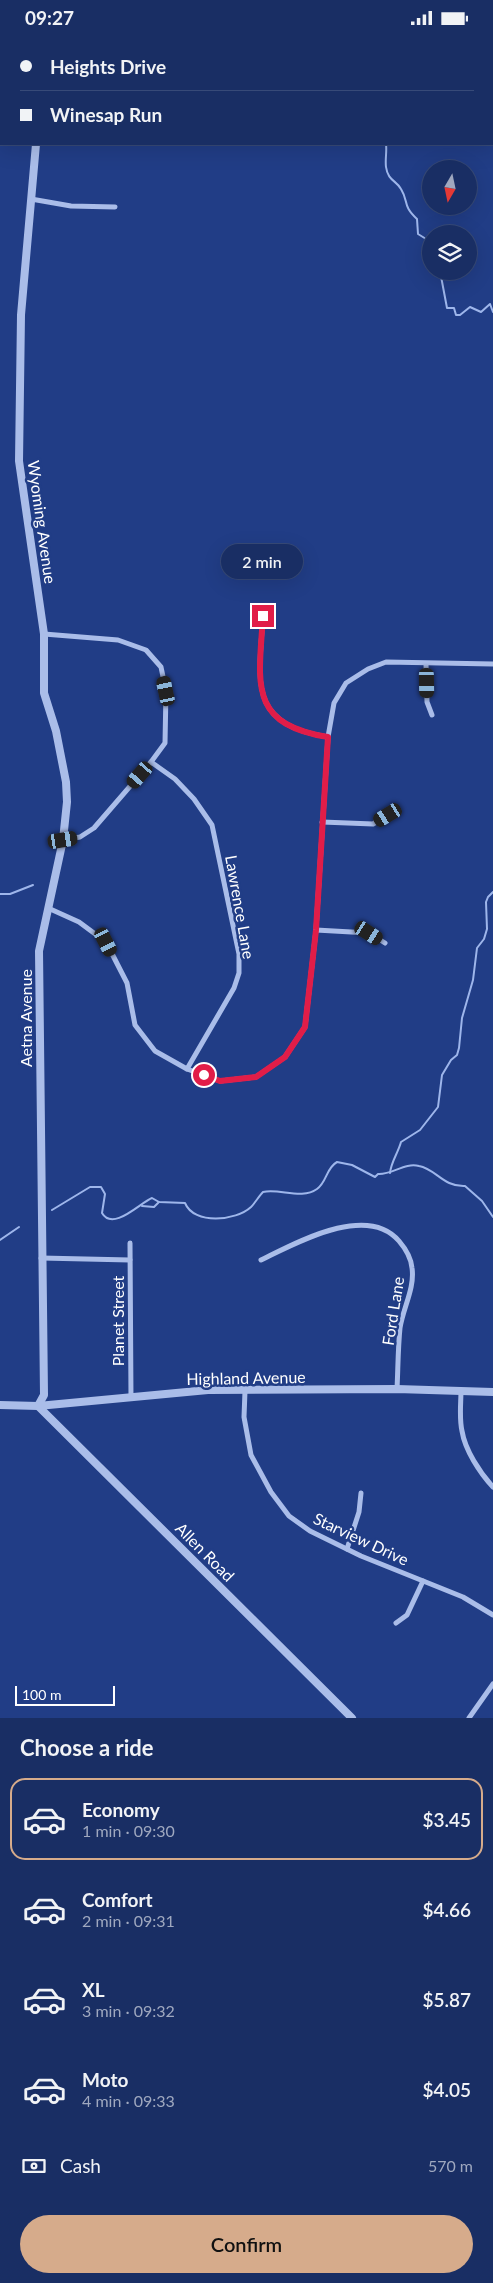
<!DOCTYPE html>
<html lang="en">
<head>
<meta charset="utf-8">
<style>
	body { margin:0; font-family:Lato,sans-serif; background:#22366a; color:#f1f3f6; height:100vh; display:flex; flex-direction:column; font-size:19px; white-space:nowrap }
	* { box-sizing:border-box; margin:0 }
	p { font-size:16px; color:#9fa8bf }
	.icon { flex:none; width:28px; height:28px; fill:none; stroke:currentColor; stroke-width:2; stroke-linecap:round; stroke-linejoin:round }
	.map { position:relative; height:1683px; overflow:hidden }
	.panel { display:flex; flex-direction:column; background:#192e64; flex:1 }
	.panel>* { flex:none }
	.top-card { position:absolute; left:0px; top:0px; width:494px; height:110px; box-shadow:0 5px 20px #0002,0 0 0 1px #374a78; display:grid; align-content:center; height:110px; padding:0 20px; background:#192e64 }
	.needle { width:32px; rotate:189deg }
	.controls { position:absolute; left:422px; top:125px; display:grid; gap:10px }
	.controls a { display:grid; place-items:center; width:55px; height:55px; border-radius:50%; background:#192e64; box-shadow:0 5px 20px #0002,0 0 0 1px #374a78; font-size:25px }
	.scale { position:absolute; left:15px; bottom:12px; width:100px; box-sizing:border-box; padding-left:5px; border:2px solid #fff; border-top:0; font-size:14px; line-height:18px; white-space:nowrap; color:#fff; -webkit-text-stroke:4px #213d86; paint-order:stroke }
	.end { position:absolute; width:22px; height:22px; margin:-11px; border:6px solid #e11d48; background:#fff; box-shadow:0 0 0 2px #fff }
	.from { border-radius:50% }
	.bubble { position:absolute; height:35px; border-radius:18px; background:#192e64; box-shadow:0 5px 20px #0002,0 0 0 1px #374a78; font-size:16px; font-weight:600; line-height:35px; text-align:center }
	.car { position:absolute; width:15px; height:30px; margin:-15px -8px; border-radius:6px; box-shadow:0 0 4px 1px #0007; background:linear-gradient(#222 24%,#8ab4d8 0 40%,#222 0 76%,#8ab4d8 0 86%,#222 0) }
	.top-card b { display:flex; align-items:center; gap:18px; height:48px; font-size:19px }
	.top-card b+b { border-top:1px solid #374a78 }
	.top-card i { width:12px; height:12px; background:#f1f3f6 }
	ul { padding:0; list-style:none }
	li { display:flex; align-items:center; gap:15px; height:82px; margin:0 10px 8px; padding:0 10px; border:2px solid transparent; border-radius:15px }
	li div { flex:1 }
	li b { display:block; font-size:19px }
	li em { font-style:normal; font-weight:600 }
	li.selected { border-color:#d6ab8b }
	li>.icon { width:45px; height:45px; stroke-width:1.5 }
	h2 { padding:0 20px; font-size:22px; line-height:60px }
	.pay { display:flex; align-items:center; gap:12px; height:55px; padding:0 20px; font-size:19px }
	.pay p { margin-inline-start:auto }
	.cta { display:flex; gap:10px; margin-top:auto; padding:10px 20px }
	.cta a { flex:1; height:58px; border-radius:30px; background:#d6ab8b; color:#111; font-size:20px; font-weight:600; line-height:58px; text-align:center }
	.status { display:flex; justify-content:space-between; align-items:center; height:35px; padding:0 25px; background:#192e64; direction:ltr }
	.status svg { height:14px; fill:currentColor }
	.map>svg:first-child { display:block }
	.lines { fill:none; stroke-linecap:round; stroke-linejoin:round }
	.stream { stroke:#9eb6eb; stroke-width:2 }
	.minor { stroke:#aabde9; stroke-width:5 }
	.tertiary { stroke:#aabde9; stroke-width:8 }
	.route { stroke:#e11d48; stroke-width:6 }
	.labels { text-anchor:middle; stroke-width:5; stroke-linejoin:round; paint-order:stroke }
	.street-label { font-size:16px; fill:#fff; stroke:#213d86 }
</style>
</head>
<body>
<div class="status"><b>09:27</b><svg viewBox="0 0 49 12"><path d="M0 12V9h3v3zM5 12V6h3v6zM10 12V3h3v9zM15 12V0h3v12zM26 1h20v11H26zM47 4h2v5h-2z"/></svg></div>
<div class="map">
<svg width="493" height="1683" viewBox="0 0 493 1683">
	<rect width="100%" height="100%" fill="#213d86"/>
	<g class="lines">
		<!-- stream -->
		<g class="stream">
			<path d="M349,0V1"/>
			<path d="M386,109C387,117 385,124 386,132C388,146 396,145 401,154C409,167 402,170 417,184L418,199L431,207"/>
			<path d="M440,236L447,273H454L456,280H460L470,272L481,277L490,269L493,277"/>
			<path d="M0,859H10L33,850"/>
			<path d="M390,1138C391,1127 398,1118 401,1107L420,1095L438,1072L442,1040L451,1025L457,1020L459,1013L462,983L473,945L477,913L484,904L487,894L486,867L488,862L493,857"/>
			<path d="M142,1171L154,1172L159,1167"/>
			<path d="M52,1175L90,1152H101L105,1159L102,1178C113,1197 141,1167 152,1163L159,1167L185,1168C194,1190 236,1186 251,1172C255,1168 259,1161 263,1157C279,1153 302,1165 317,1154C327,1147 326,1133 337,1127L352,1130L375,1142L378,1139C392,1140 405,1127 419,1131C436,1134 443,1152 465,1151L482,1166L493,1182"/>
			<path d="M0,1205L19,1192"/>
		</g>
		<!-- minor -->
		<g class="minor">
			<path d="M472,0V1"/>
			<path d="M492,67L493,68"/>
			<path d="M31,164L71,171L115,172"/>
			<path d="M263,581C259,647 247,689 328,702"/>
			<path d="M44,599L118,605L146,615L161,632L166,656L165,708L151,727L94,793L80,802L63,805"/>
			<path d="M426,629L427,667L432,680"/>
			<path d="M151,727L175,744L194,764L212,790L239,919V938L234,953L187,1034"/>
			<path d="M322,787L373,789L388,780"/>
			<path d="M48,873L79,887L106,907L127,948L135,990L155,1016L187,1034L220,1046L256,1042L285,1022L305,992L316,895L328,702L334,668L346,648L368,634L386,627L493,629"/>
			<path d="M316,895L369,898L385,908"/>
			<path d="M130,1208L131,1363"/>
			<path d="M41,1223L130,1225"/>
			<path d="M261,1225C296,1208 367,1168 399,1206C405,1213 411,1222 412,1233C415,1253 403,1273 400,1293C398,1312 398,1334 397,1354"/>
			<path d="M461,1355C461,1368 459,1383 462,1396C465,1415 480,1438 493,1452"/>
			<path d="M245,1356L244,1382L251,1420L271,1457L289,1481L310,1496L361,1521L463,1562L493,1580"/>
			<path d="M347,1514L359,1477L361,1458"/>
			<path d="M396,1588L407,1580L423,1546"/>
			<path d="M469,1683L493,1649"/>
		</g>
		<!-- tertiary -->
		<g class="tertiary">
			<path d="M35,0V1"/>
			<path d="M36,109L21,280L19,426L44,599V658L56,696L66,747L67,767L63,805L39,916L44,1360L38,1371"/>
			<path d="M0,1370L38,1371L208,1355L397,1354L493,1357"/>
			<path d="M38,1371L352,1683"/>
		</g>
	</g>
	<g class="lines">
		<!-- route -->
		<path class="route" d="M204,1040L220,1046L256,1042L285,1022L305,992L316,895L328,702C247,689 259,647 263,581"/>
	</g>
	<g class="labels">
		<!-- street labels -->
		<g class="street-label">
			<text transform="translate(42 487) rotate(82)" y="6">Wyoming Avenue</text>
			<text transform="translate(240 872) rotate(80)" y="6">Lawrence Lane</text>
			<text transform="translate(26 983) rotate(-90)" y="6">Aetna Avenue</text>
			<text transform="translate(393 1276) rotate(-81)" y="6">Ford Lane</text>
			<text transform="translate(118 1286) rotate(-90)" y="6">Planet Street</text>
			<text transform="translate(246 1343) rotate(-1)" y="6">Highland Avenue</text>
			<text transform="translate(361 1504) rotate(25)" y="6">Starview Drive</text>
			<text transform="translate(205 1517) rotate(45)" y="6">Allen Road</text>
		</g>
	</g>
</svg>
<div class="controls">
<a><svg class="needle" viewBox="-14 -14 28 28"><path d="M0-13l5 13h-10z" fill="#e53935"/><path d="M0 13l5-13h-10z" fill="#9fa8bf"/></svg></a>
<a><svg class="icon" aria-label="layers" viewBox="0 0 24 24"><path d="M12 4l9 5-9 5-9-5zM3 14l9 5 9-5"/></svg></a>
</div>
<div class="scale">100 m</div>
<i class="end from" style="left:204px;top:1040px"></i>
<i class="end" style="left:263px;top:581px"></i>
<div class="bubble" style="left:221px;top:509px;width:82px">2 min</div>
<i class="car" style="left:427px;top:648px;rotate:179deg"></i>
<i class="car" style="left:166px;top:656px;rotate:348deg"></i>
<i class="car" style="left:140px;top:740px;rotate:221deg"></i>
<i class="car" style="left:388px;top:780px;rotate:239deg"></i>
<i class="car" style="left:63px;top:805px;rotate:81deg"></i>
<i class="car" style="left:369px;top:898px;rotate:122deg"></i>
<i class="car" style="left:106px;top:907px;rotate:153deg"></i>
<div class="top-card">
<b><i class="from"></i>Heights Drive</b>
<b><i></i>Winesap Run</b>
</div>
</div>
<section class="panel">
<h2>Choose a ride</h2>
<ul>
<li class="selected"><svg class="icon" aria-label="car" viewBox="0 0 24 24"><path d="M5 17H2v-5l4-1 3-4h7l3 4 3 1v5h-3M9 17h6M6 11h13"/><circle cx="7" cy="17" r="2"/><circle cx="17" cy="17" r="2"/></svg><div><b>Economy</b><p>1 min · 09:30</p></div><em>$3.45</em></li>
<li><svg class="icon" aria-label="car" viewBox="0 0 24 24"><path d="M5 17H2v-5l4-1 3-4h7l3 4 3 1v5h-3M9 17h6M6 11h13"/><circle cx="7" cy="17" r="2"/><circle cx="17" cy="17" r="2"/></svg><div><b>Comfort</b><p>2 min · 09:31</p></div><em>$4.66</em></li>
<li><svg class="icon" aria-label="car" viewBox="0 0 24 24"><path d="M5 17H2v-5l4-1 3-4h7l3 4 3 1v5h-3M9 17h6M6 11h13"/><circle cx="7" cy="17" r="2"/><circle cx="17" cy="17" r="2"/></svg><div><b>XL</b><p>3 min · 09:32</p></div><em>$5.87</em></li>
<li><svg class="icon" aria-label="car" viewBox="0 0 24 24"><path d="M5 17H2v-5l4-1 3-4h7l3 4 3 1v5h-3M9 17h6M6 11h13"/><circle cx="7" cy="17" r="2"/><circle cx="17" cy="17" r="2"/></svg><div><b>Moto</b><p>4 min · 09:33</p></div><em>$4.05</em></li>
</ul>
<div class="pay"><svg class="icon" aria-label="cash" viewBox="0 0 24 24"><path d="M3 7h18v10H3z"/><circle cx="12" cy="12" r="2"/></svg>Cash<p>570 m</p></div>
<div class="cta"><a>Confirm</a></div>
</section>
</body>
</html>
